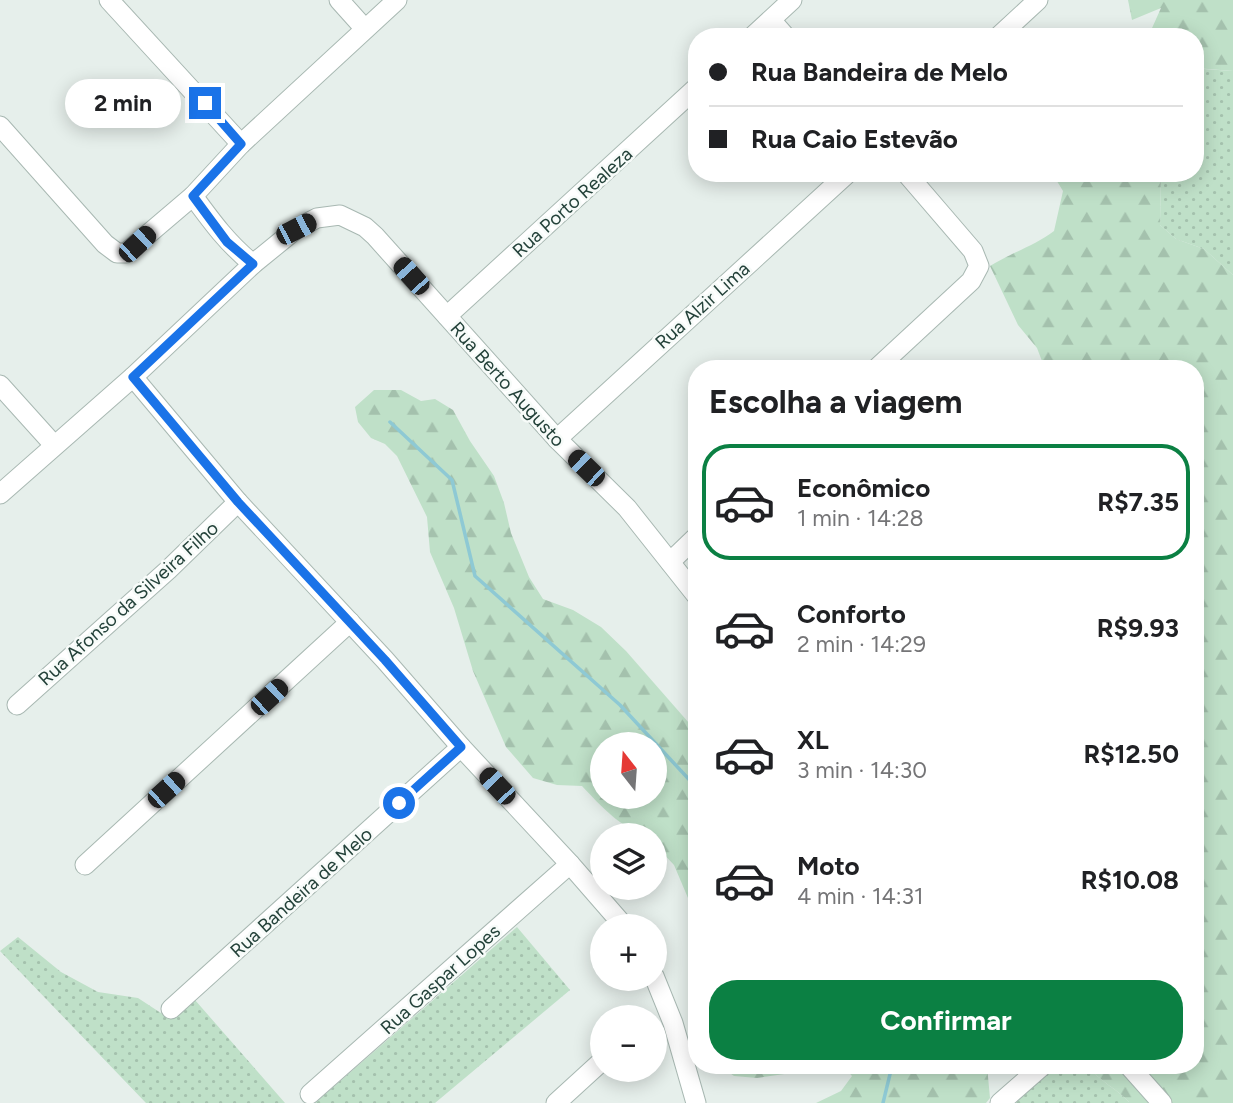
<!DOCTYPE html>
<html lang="pt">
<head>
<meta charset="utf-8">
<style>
	body { margin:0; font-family:Figtree,sans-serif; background:#f2f2f2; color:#202124; height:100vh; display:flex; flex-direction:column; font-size:26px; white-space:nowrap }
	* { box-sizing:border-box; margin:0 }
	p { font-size:23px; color:#757577 }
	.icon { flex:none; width:38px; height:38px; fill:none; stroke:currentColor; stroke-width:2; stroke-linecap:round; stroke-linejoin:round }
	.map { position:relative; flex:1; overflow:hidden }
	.panel { position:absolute; left:688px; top:360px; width:516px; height:714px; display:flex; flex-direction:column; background:#fff; border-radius:28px; box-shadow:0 4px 18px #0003 }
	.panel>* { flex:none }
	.guide { position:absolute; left:688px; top:28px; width:516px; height:154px; border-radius:28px; box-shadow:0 4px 18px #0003; display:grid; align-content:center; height:154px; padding:0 21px; background:#fff }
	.needle { width:46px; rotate:343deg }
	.fabs { position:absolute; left:590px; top:732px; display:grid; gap:14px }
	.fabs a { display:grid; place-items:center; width:77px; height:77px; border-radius:50%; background:#fff; box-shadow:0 4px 18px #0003; font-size:35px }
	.end { position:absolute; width:32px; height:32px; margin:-16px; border:9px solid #1a73e8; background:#fff; box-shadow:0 0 0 4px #fff }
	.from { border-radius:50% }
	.bubble { position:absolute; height:49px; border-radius:24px; background:#fff; box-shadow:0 4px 18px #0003; font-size:23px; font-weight:700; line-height:49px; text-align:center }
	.car { position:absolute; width:21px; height:42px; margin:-21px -10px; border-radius:9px; box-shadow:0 0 5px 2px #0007; background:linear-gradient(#222 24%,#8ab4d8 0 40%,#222 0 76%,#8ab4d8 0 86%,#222 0) }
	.guide b { display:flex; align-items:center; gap:24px; height:66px; font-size:26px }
	.guide b+b { border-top:2px solid #e0e0e0 }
	.guide i { width:18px; height:18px; background:#202124 }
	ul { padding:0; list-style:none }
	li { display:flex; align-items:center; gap:21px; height:116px; margin:0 14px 10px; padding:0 7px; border:4px solid transparent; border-radius:28px }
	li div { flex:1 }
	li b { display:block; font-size:26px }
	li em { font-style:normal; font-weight:700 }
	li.current { border-color:#0b8043 }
	li>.icon { width:63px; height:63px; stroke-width:1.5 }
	h2 { padding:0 21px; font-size:32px; line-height:84px }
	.primary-button { display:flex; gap:14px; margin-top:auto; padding:14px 21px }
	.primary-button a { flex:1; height:80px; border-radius:28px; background:#0b8043; color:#fff; font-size:28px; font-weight:700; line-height:80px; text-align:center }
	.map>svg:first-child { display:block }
	.grass { fill:url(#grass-dots) }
	.forest { fill:url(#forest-firs); fill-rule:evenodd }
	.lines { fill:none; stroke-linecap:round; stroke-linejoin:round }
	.stream { stroke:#8ec9d4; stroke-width:3.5 }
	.minor-casing { stroke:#a8b8b2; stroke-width:21 }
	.minor { stroke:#fff; stroke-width:19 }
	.route { stroke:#1a73e8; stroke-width:9 }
	.labels { text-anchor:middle; stroke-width:5; stroke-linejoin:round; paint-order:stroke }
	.street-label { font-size:19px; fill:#24423a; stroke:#f7fbf9 }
</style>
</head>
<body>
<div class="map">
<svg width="1233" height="1103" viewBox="0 0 1233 1103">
	<defs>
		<pattern id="grass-dots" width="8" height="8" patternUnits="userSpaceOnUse" patternTransform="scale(1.75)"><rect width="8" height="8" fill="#bfe0c8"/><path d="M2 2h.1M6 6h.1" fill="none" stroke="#a4c1ad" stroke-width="1.8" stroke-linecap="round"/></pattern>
		<pattern id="forest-firs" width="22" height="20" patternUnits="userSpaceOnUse" patternTransform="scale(1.75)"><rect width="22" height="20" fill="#bfe0c8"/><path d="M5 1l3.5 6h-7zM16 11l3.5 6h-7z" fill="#a4c1ad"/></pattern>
	</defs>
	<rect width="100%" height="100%" fill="#e6efeb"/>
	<!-- grass -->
	<g class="grass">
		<path d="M1203,69L1233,71V275L1204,249L1176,239L1160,225L1161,173H1195V73Z"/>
		<path d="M517,927L570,990L435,1103H315Z"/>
		<path d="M18,937L61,972L98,992L138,998L167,1017L195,1000L285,1103H146L0,951Z"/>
		<path d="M1051,1066H1089C1098,1081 1118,1089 1130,1103H1009Z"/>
	</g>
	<!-- forest -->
	<g class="forest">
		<path d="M1128,0H1233V71L1195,68V37H1148L1161,8L1132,20Z"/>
		<path d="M1052,173H1161L1160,225L1176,239L1204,249L1233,275V1103H1130C1118,1089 1098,1081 1089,1066H1195V369H1045L1037,348L1018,325L990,266C1011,253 1034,246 1054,231L1063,191Z"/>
		<path d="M374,390H401L421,401L435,399L453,410L470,441L494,476L504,503L511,533L529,577L543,599L573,610L601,627L626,651L696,731V905L688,898L674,865L655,845L654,835C626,835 600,805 582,786L557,785L533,778L506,747L473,671L454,608L430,552L427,517L397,456L385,444L371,438L358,422L355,407ZM602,744H654V796H602Z"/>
		<path d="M720,1066H839L757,1078L734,1076Z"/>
		<path d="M843,1066H987L990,1098L986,1103H816L841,1091L852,1076Z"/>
	</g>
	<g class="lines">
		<!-- stream -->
		<g class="stream">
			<path d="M390,422L452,480L475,576L620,705L696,787"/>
			<path d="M883,1103L892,1066"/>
		</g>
		<defs>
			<g id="minor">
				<path d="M109,0L241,144"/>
				<path d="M339,0L365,29"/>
				<path d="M771,20L786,37"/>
				<path d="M752,37L792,0"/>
				<path d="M998,37L1038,0"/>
				<path d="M0,126L105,244L117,253H126L193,196"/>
				<path d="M253,264C228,244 212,222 193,196L241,144L397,0"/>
				<path d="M447,316L696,88"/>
				<path d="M876,369L971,281L979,266L973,251L906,173"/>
				<path d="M133,377L238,502L385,660L461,747L570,864L624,926"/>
				<path d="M0,385L54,445"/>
				<path d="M557,439L848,173"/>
				<path d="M0,494L133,377L253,264L296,229L317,218L340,215L365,227L375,236L557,439L627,508L696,595"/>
				<path d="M670,562L696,537"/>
				<path d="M17,705L168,570L238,502"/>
				<path d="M85,865L350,622"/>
				<path d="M654,976L673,1023L696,1103"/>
				<path d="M171,1009L461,747"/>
				<path d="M1129,1066L1162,1103"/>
				<path d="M310,1094L570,864"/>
				<path d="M556,1103L602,1061"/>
				<path d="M1000,1103L1042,1066"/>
			</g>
		</defs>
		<!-- minor casing -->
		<use href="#minor" class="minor-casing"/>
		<!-- minor -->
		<use href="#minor" class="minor"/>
	</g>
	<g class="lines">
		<!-- route -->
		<path class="route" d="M205,103L241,144L193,196L227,242L253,264L133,377L238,502L385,660L461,747L399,803"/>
	</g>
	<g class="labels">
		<!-- street labels -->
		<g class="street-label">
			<text transform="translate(572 202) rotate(-42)" y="7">Rua Porto Realeza</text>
			<text transform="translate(702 305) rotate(-42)" y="7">Rua Alzir Lima</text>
			<text transform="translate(508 384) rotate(48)" y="7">Rua Berto Augusto</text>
			<text transform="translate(128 603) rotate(-42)" y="7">Rua Afonso da Silveira Filho</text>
			<text transform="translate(301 892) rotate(-42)" y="7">Rua Bandeira de Melo</text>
			<text transform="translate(440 979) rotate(-42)" y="7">Rua Gaspar Lopes</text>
		</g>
	</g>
</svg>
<div class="fabs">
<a><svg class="needle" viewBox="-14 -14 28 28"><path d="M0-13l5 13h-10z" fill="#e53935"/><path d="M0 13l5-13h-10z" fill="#757577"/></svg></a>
<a><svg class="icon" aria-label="layers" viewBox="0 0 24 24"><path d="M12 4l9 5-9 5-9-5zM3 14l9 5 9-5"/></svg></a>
<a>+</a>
<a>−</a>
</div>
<i class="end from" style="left:399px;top:803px"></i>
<i class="end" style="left:205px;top:103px"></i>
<div class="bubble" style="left:65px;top:79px;width:116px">2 min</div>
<i class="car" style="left:296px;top:229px;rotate:63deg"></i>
<i class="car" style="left:137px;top:244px;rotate:47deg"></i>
<i class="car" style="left:411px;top:276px;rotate:318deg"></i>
<i class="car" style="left:586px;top:468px;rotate:314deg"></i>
<i class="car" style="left:269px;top:697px;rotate:47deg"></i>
<i class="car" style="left:497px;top:786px;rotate:317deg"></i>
<i class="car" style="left:166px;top:790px;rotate:48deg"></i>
<div class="guide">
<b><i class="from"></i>Rua Bandeira de Melo</b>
<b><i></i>Rua Caio Estevão</b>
</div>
<section class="panel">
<h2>Escolha a viagem</h2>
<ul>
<li class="current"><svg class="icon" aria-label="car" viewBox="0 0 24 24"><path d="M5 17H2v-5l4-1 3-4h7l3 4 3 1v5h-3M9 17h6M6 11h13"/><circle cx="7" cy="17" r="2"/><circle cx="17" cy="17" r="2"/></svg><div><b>Econômico</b><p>1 min · 14:28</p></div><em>R$7.35</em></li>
<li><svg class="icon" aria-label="car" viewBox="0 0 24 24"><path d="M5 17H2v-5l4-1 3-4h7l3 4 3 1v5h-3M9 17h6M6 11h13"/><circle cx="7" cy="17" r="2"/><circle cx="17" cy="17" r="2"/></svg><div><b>Conforto</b><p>2 min · 14:29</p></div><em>R$9.93</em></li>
<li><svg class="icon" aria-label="car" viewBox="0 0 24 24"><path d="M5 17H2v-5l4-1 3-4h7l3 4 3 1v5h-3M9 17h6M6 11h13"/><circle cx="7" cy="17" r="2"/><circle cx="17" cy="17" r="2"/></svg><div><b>XL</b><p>3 min · 14:30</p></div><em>R$12.50</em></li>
<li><svg class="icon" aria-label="car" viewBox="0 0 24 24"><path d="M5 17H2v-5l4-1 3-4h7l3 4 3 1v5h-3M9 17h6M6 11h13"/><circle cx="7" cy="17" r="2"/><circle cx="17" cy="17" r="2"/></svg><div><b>Moto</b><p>4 min · 14:31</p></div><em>R$10.08</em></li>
</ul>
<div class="primary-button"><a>Confirmar</a></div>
</section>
</div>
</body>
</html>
